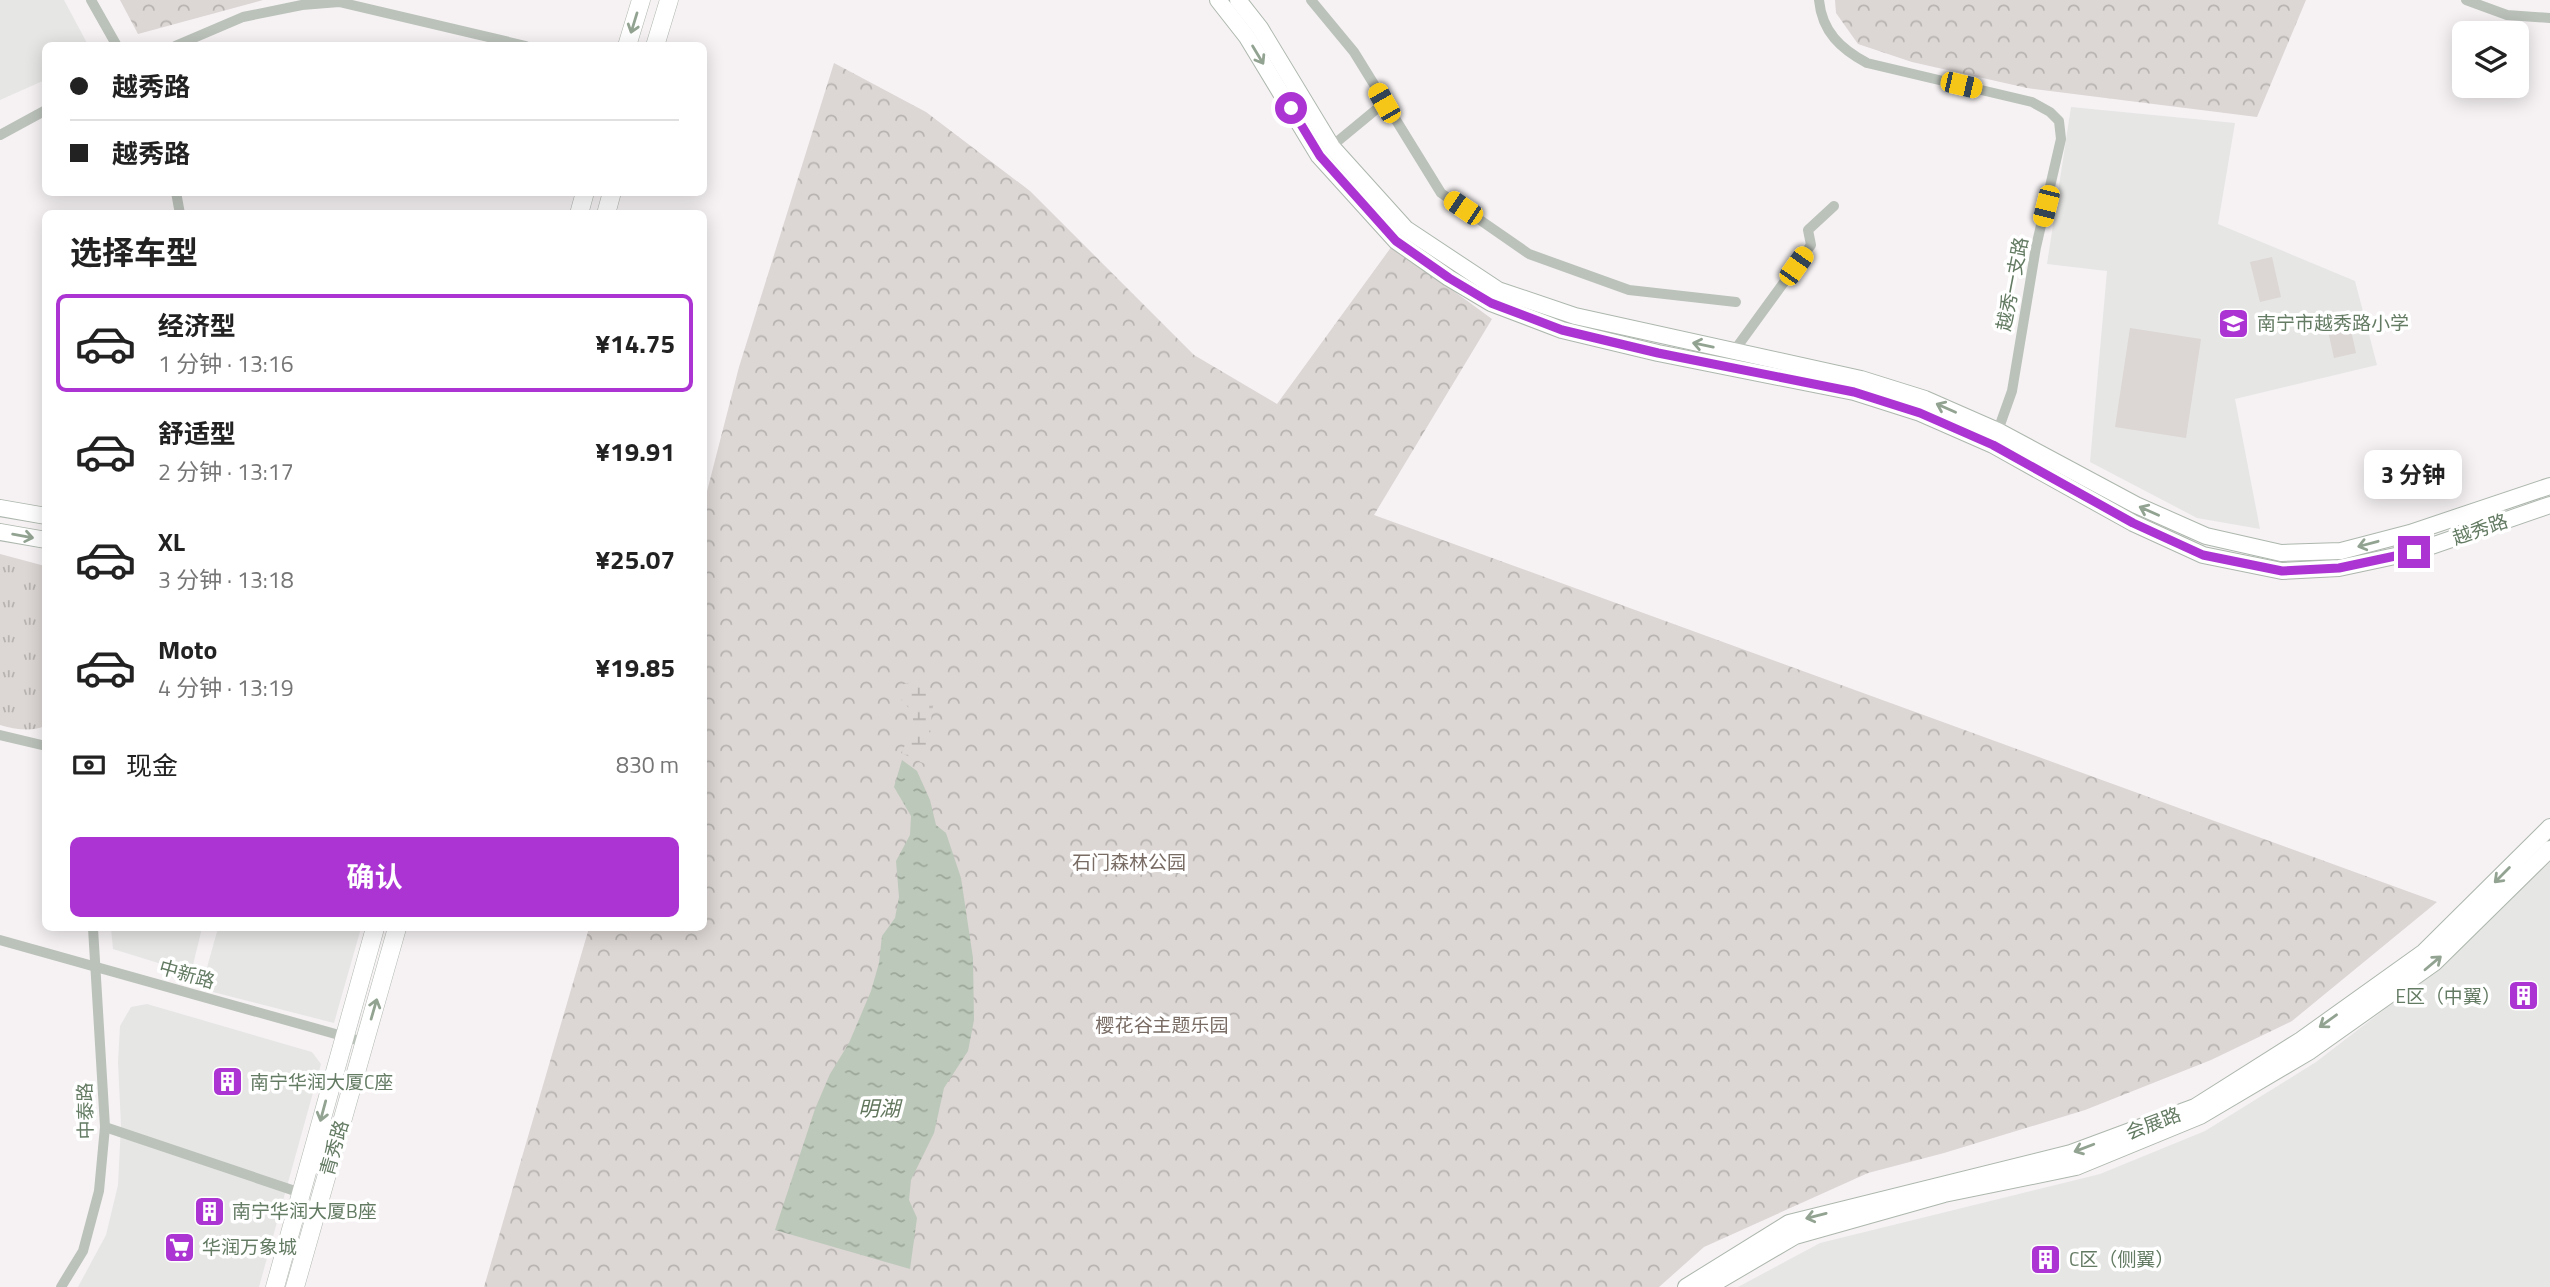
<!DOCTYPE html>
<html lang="zh">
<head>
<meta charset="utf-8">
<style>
	body { margin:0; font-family:"Titillium Web","Noto Sans SC",sans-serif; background:#f6f6f6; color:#222; height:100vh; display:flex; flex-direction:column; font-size:26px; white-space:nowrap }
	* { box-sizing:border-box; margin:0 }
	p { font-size:23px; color:#767676 }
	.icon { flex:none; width:38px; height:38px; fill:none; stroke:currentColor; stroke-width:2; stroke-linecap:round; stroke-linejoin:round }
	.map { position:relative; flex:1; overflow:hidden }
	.sheet { position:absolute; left:42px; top:210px; width:665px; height:721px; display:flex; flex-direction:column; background:#fff; border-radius:10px; box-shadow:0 4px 18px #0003 }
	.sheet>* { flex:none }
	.hud { position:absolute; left:42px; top:42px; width:665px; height:154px; border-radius:10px; box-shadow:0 4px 18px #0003; display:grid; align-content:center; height:154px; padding:0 28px; background:#fff }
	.buttons { position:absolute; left:2452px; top:21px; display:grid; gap:14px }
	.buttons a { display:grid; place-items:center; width:77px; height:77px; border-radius:10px; background:#fff; box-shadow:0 4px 18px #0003; font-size:35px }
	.end { position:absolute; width:32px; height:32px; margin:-16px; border:9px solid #ac34d3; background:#fff; box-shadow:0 0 0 4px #fff }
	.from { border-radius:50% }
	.bubble { position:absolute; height:49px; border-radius:10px; background:#fff; box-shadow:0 4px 18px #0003; font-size:23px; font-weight:700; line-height:49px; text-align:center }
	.car { position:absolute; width:21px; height:42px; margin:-21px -10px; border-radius:9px; box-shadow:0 0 5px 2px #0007; background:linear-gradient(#f5c518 24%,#345 0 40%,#f5c518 0 76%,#345 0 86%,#f5c518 0) }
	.hud b { display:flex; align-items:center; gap:24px; height:66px; font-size:26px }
	.hud b+b { border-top:2px solid #e0e0e0 }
	.hud i { width:18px; height:18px; background:#222 }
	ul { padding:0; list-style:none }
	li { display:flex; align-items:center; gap:21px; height:98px; margin:0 14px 10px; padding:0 14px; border:4px solid transparent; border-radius:10px }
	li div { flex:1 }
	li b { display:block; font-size:26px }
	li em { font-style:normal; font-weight:700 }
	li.active { border-color:#ac34d3 }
	li>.icon { width:63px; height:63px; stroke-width:1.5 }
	h2 { padding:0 28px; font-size:32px; line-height:84px }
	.pay { display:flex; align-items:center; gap:18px; height:77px; padding:0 28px; font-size:26px }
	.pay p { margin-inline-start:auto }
	.button { display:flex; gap:14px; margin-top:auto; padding:14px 28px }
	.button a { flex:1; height:80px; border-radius:10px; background:#ac34d3; color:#fff; font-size:28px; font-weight:700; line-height:80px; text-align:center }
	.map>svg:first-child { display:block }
	.built { fill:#e6e6e5 }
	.grass { fill:url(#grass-tufts) }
	.forest { fill:url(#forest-crowns) }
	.wetland { fill:url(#wetland-marsh) }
	.pitch { fill:#dcd6d4 }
	.water { fill:url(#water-ripples) }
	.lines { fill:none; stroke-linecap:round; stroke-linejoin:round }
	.secondary-casing { stroke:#adb7ad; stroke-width:18 }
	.primary-casing { stroke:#afb7ae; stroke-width:19 }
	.street { stroke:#bbc2ba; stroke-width:10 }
	.secondary { stroke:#fff; stroke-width:16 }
	.primary { stroke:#fff; stroke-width:18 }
	.oneway { stroke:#92a392 }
	.route { stroke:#ac34d3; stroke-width:9 }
	.labels { text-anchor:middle; stroke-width:7; stroke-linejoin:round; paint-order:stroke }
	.street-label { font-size:19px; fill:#647b63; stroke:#fff }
	.poi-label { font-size:19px; fill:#647b63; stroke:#fff; text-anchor:start }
	.park-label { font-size:19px; fill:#796c65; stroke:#fff }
	.water-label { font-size:21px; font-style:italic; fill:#63775e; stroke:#fff }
</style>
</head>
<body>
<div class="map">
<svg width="2550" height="1287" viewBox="0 0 2550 1287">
	<defs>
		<pattern id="grass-tufts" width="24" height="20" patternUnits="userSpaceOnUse" patternTransform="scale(1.75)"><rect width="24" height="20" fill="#dcd6d4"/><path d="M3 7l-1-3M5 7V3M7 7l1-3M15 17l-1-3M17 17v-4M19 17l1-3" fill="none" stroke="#b6b3b0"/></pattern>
		<pattern id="forest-crowns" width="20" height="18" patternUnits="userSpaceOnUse" patternTransform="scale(1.75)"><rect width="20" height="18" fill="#dcd6d4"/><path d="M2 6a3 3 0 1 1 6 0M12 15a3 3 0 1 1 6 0" fill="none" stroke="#b6b3b0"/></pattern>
		<pattern id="wetland-marsh" width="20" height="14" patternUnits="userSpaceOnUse" patternTransform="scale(1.75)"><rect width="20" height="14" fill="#dcd6d4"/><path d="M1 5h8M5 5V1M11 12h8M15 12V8" fill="none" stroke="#b6b3b0"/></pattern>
		<pattern id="water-ripples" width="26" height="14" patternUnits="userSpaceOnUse" patternTransform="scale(1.75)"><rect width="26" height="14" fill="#bcc8b9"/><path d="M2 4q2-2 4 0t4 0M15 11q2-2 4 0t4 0" fill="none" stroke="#9ca79a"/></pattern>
	</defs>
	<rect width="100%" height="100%" fill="#f6f2f4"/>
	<!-- built -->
	<g class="built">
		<path d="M0,0H64L88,45L46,46L45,80L0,100Z"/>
		<path d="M2071,107L2235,123L2218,224L2355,281L2377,365L2235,399L2260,529L2197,518L2090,462L2107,271L2047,264Z"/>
		<path d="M2550,860V1287H1738L1820,1243L2100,1174L2205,1131L2316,1062L2437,969Z"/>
		<path d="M111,928H202L191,973L113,949Z"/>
		<path d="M218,928H361L334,1023L201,989Z"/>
		<path d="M147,1004L312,1052L321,1064L259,1287H78L106,1235L118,1185L121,1125L118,1062L120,1026L131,1007Z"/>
	</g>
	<!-- grass -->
	<path class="grass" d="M0,554L45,566L46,725C33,733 14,729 0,725Z"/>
	<!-- forest -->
	<g class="forest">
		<path d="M120,0H263L138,34Z"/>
		<path d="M1835,0H2306L2257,117L2027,88L1912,62L1858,44L1836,13Z"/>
		<path d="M834,63L926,112L1030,191L1194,355L1277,404L1392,246L1492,319L1374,515L2437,902L2292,1021L2211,1060L2085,1110L1944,1153L1868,1173L1704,1247L1659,1287H484L589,928H704V503L739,367Z"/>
	</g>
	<!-- wetland -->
	<path class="wetland" d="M915,681L930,687L935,699C928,720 933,743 925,764L901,753L913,729V713L898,696L904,684Z"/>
	<!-- pitch -->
	<g class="pitch">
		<path d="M2272,257L2281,297L2260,302L2250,262Z"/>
		<path d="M2347,312L2356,353L2334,358L2325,317Z"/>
		<path d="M2130,328L2201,339L2186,438L2115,427Z"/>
	</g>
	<!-- water -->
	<path class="water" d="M902,760L917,771L930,800L936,825L946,833L961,878L973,958L974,1020L968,1051L944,1088L934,1133L911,1180L909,1200L917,1218L910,1269L775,1230L815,1109L830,1074L849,1043L871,991L879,963L882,936L895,918L899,897L896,861L910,835L911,816L894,787Z"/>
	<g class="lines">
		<defs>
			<g id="secondary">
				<path d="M1218,0L1247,37L1319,156L1396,241L1449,278L1491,303L1562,330L1658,353L1854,392L1920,413L1993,445L2133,523L2203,555L2282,571L2339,568L2414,552L2550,505"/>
				<path d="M1238,0L1260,28L1332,147L1406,229L1498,290L1575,316L1861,379L1925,399L1998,431L2136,505L2206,536L2281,553L2341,551L2410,533L2550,486"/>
				<path d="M0,508L46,516"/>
				<path d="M0,532L46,540"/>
				<path d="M1686,1287L1789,1223L2071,1153L2195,1107L2301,1040L2424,952L2550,827"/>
				<path d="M1708,1287L1795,1236L1944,1194L2076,1167L2200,1116L2310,1051L2434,963L2550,849"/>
			</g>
			<g id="primary">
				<path d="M627,46L641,0"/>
				<path d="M655,46L669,0"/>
				<path d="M579,214L585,192"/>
				<path d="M606,214L612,192"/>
				<path d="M275,1287L375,928"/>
				<path d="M295,1287L397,928"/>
			</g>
		</defs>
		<!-- secondary casing -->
		<use href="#secondary" class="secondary-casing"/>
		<!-- primary casing -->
		<use href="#primary" class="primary-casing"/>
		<!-- street -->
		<g class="street">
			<path d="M91,0L117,46"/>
			<path d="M1311,0L1354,52L1441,193L1529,254L1629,290L1736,302"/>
			<path d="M1819,0C1822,32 1841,49 1867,63L2032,102L2050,112L2059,121L2061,139L2036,247L2012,391L1996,436"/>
			<path d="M2466,0L2507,15L2550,18"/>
			<path d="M175,46L243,17L302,5L339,2L526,46"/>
			<path d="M0,135L46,110"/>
			<path d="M1327,150L1384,103"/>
			<path d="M176,192L180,214"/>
			<path d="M1734,351L1811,245L1808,230L1834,206"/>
			<path d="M0,735L46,746"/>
			<path d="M0,940L364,1042"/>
			<path d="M105,1127L301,1193"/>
			<path d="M61,1287L83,1251L99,1191L105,1127L93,928"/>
		</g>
		<!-- secondary -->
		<use href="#secondary" class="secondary"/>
		<!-- primary -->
		<use href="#primary" class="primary"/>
	</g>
	<!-- one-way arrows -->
	<defs><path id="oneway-shaft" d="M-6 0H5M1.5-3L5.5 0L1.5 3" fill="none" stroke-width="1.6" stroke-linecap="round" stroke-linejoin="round" transform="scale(1.75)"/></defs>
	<g class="oneway">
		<use href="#oneway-shaft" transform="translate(634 23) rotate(107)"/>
		<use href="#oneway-shaft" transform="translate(1258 55) rotate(59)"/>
		<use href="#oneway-shaft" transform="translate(1703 345) rotate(-168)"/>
		<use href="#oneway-shaft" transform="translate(1946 408) rotate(-156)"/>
		<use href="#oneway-shaft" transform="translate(2149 511) rotate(-156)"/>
		<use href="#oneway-shaft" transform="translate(23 536) rotate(10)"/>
		<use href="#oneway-shaft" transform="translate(2368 544) rotate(165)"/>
		<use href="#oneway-shaft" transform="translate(2502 875) rotate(135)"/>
		<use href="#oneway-shaft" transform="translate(2433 963) rotate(-40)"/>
		<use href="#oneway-shaft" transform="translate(374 1009) rotate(-74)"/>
		<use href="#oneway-shaft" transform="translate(2328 1021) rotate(144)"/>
		<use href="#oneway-shaft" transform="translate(323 1111) rotate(105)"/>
		<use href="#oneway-shaft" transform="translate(2084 1148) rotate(159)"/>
		<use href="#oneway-shaft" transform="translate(1816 1216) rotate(166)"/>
	</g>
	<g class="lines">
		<!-- route -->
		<path class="route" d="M1291,108L1320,156L1396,241L1449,278L1491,303L1562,330L1658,353L1854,392L1920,413L1993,445L2133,523L2203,555L2282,571L2339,568L2414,552"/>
	</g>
	<!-- icons -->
	<defs>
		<symbol id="school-square" viewBox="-11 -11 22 22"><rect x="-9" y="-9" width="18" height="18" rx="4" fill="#ac34d3" stroke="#fff"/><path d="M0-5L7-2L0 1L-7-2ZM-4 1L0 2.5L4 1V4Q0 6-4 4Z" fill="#fff"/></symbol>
		<symbol id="building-square" viewBox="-11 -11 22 22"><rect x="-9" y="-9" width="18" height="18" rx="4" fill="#ac34d3" stroke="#fff"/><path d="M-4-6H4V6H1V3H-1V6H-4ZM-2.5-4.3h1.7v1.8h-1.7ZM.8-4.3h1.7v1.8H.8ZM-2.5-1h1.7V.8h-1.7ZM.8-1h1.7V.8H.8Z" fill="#fff"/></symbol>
		<symbol id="supermarket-square" viewBox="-11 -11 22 22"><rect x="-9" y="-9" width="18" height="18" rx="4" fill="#ac34d3" stroke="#fff"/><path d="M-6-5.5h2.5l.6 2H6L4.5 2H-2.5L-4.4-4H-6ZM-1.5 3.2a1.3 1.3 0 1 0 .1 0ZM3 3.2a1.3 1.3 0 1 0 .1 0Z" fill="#fff"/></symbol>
	</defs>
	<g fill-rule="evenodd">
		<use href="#school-square" x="2216" y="306" width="35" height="35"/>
		<use href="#building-square" x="2506" y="978" width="35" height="35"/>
		<use href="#building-square" x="210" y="1064" width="35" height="35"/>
		<use href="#building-square" x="192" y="1194" width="35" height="35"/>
		<use href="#supermarket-square" x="162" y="1230" width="35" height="35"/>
		<use href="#building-square" x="2028" y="1242" width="35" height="35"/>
	</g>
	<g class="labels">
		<!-- street labels -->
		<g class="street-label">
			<text transform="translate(2012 284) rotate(-79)" y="7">越秀一支路</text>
			<text transform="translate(2480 529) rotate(-19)" y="7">越秀路</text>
			<text transform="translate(187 974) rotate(16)" y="7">中新路</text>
			<text transform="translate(85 1111) rotate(-91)" y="7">中泰路</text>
			<text transform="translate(2153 1123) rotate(-21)" y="7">会展路</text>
			<text transform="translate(334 1148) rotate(-74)" y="7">青秀路</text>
		</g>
		<!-- poi labels -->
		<g class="poi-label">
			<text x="2257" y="330">南宁市越秀路小学</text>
			<text x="2501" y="1003" text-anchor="end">E区（中翼）</text>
			<text x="250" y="1089">南宁华润大厦C座</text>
			<text x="232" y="1218">南宁华润大厦B座</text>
			<text x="202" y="1254">华润万象城</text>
			<text x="2069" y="1266">C区（侧翼）</text>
		</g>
		<!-- park labels -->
		<g class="park-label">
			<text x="1129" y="869">石门森林公园</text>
			<text x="1162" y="1032">樱花谷主题乐园</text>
		</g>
		<!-- water labels -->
		<g class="water-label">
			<text x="879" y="1116">明湖</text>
		</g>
	</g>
</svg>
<div class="buttons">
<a><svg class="icon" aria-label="layers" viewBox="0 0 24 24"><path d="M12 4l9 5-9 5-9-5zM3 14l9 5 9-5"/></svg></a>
</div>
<i class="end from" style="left:1291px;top:108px"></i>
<i class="end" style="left:2414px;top:552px"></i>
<div class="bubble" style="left:2364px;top:450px;width:98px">3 分钟</div>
<i class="car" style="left:1961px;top:85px;rotate:103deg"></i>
<i class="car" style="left:1384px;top:103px;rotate:330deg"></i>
<i class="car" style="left:2046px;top:206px;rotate:194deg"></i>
<i class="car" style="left:1463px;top:208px;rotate:304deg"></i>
<i class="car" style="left:1796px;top:266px;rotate:35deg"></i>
<div class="hud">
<b><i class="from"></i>越秀路</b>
<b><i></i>越秀路</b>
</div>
<section class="sheet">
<h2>选择车型</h2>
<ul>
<li class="active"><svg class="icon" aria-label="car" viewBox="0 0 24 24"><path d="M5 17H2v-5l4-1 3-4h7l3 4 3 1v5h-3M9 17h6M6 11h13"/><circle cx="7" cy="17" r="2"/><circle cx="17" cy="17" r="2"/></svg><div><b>经济型</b><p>1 分钟 · 13:16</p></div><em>¥14.75</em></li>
<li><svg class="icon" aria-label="car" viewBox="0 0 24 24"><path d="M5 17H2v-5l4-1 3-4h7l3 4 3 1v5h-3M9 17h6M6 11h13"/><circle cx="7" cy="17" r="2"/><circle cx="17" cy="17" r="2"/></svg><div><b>舒适型</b><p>2 分钟 · 13:17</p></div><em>¥19.91</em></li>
<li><svg class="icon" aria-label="car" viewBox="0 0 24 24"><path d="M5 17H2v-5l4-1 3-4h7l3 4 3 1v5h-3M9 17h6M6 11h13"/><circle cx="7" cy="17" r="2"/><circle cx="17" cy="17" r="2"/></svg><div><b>XL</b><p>3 分钟 · 13:18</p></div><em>¥25.07</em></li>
<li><svg class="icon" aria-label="car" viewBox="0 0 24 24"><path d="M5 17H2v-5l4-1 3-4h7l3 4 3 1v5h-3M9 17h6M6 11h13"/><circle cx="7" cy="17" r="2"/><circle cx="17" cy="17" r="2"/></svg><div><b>Moto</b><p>4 分钟 · 13:19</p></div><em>¥19.85</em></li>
</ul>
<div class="pay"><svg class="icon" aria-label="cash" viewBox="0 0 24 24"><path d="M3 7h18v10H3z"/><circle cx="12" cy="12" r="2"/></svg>现金<p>830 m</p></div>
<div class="button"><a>确认</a></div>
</section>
</div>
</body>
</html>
